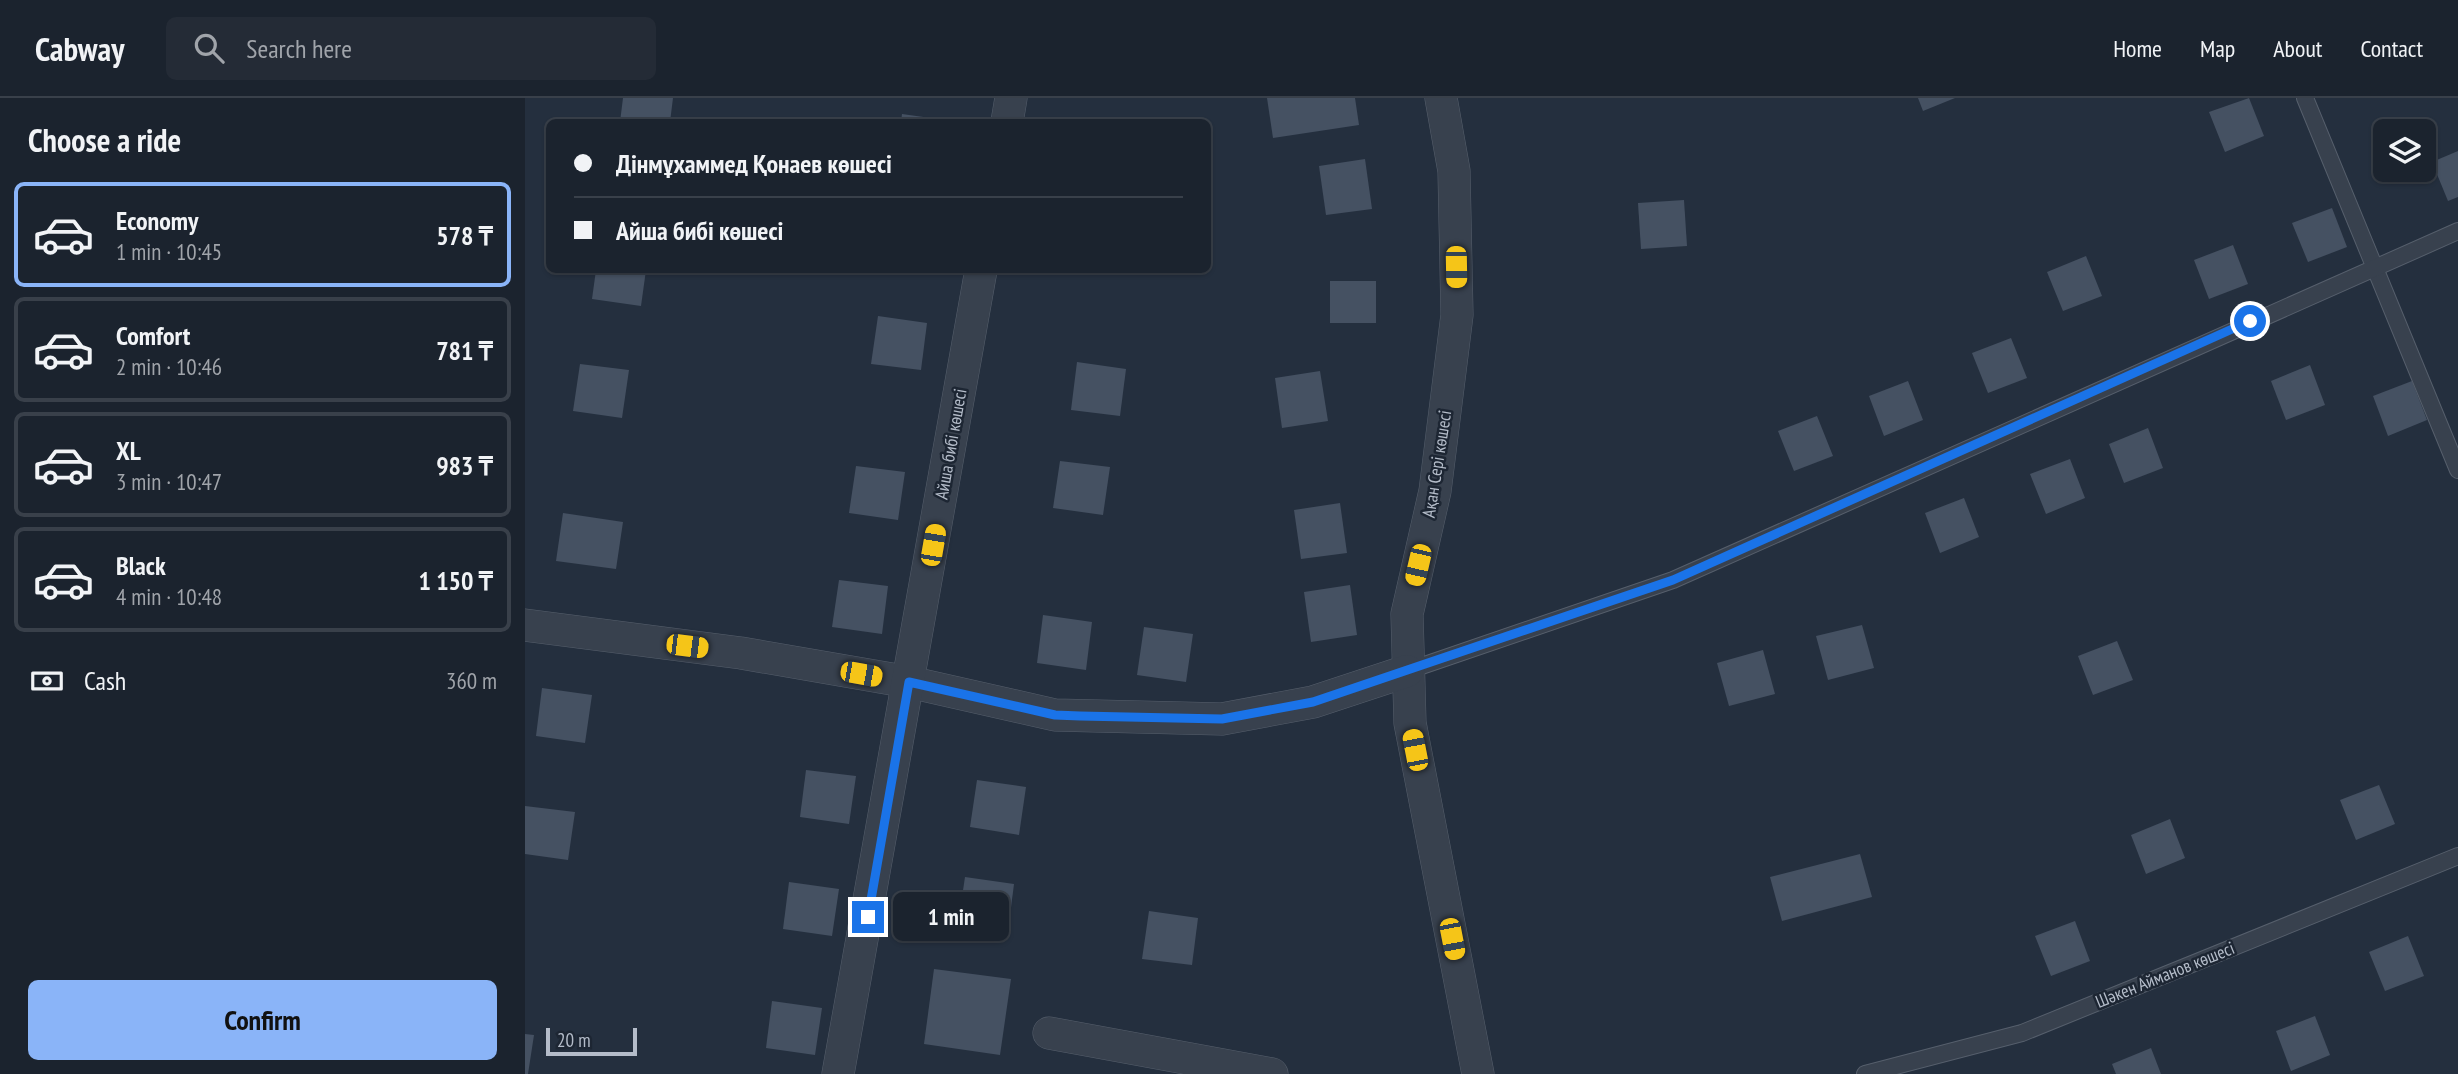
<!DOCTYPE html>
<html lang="en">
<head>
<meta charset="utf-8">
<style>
	body { margin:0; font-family:"PT Sans Narrow",sans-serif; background:#242b36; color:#f1f3f6; height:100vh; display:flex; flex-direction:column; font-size:26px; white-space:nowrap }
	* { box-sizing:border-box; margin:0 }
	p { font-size:23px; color:#a0a4aa }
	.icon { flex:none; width:38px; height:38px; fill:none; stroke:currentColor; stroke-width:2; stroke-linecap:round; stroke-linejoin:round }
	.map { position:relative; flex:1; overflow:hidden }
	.drawer { display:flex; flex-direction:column; background:#1b232e; width:525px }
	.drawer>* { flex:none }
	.hud { position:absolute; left:21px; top:21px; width:665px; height:154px; border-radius:10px; box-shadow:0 2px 5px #0004,0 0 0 2px #39404a; display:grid; align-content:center; height:154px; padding:0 28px; background:#1b232e }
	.tools { position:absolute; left:1848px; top:21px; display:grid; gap:14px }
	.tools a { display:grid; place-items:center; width:63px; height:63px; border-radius:10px; background:#1b232e; box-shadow:0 2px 5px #0004,0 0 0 2px #39404a; font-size:35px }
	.scale { position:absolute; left:21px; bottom:18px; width:91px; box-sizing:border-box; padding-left:7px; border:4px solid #b4bcc9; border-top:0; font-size:19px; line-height:24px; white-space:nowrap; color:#b4bcc9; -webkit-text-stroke:5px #1d2633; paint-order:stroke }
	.end { position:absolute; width:32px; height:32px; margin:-16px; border:9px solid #1a73e8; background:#fff; box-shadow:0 0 0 4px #fff }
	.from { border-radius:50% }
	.bubble { position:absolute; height:49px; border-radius:10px; background:#1b232e; box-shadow:0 2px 5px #0004,0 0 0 2px #39404a; font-size:23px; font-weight:800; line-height:49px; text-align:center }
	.car { position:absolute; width:21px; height:42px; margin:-21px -10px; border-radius:9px; box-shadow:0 0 5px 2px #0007; background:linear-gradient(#f5c518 24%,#345 0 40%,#f5c518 0 76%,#345 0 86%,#f5c518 0) }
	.hud b { display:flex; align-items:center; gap:24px; height:66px; font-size:26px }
	.hud b+b { border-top:2px solid #39404a }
	.hud i { width:18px; height:18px; background:#f1f3f6 }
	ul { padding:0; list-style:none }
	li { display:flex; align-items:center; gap:21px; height:105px; margin:0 14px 10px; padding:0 14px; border:4px solid #39404a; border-radius:10px }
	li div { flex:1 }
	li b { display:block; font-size:26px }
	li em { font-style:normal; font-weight:800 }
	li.active { border-color:#8ab4f8 }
	li>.icon { width:63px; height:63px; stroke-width:1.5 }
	h2 { padding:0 28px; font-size:32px; line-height:84px }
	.pay { display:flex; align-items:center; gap:18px; height:77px; padding:0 28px; font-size:26px }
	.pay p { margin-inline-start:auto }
	.primary-button { display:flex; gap:14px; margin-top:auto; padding:14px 28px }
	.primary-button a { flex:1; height:80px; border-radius:10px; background:#8ab4f8; color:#111; font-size:28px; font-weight:800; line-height:80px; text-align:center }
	header { display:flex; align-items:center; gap:42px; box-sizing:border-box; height:98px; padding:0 35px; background:#1b232e; border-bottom:2px solid #39404a }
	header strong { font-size:33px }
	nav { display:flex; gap:38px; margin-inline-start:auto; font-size:24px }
	.search { width:490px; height:63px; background:#242b36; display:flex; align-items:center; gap:18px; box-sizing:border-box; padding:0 24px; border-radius:10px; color:#a0a4aa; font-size:26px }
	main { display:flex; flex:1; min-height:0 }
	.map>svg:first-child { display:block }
	.building { fill:#455162 }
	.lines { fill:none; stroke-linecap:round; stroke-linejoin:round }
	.lane-casing { stroke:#565f6c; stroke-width:18 }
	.street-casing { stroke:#565f6c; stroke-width:33 }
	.lane { stroke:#38414e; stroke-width:16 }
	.street { stroke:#38414e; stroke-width:32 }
	.route { stroke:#1a73e8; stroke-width:9 }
	.labels { text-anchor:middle; stroke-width:5; stroke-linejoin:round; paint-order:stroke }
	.street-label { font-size:18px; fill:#b4bcc9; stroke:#1d2633 }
</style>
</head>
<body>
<header>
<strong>Cabway</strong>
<div class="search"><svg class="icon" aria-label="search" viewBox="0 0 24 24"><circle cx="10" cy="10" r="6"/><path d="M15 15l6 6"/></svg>Search here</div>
<nav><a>Home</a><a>Map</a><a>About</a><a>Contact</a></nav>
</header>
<main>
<section class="drawer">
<h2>Choose a ride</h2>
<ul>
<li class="active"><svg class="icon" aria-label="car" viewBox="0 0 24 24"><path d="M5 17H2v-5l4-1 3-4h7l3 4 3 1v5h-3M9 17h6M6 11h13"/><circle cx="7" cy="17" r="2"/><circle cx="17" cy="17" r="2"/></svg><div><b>Economy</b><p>1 min · 10:45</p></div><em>578 ₸</em></li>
<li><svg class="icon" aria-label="car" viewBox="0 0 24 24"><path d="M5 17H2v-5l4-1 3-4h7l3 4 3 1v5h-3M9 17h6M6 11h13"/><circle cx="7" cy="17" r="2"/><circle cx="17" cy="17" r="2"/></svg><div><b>Comfort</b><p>2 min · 10:46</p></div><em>781 ₸</em></li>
<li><svg class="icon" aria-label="car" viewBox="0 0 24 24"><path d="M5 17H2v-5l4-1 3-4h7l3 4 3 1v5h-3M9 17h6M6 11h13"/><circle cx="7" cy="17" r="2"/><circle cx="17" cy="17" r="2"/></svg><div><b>XL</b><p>3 min · 10:47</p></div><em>983 ₸</em></li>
<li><svg class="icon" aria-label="car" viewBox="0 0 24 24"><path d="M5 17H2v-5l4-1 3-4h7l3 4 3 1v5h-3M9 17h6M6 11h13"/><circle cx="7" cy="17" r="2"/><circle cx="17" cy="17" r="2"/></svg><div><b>Black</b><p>4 min · 10:48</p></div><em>1 150 ₸</em></li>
</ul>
<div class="pay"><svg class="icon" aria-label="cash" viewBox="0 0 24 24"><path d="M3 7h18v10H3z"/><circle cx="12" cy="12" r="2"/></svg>Cash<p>360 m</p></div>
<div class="primary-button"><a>Confirm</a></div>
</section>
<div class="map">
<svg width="1933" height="976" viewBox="0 0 1933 976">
	<rect width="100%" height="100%" fill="#242f3e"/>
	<!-- building -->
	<g class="building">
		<path d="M98,0H148L145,24H95Z"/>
		<path d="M742,0H830L834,27L748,40Z"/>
		<path d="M1393,0H1430L1398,13Z"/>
		<path d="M1724,0L1739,38L1700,54L1684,14Z"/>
		<path d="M377,16L427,23V24H376Z"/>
		<path d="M1933,53V99L1923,103L1907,64Z"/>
		<path d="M840,61L847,111L801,117L794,68Z"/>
		<path d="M1159,102L1162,148L1116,151L1113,105Z"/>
		<path d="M1807,110L1822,149L1783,164L1767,125Z"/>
		<path d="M1708,147L1723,186L1684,201L1669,162Z"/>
		<path d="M1561,158L1577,198L1538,213L1522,174Z"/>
		<path d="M71,172H121L116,208L67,201Z"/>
		<rect x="805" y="183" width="46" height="42"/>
		<path d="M353,218L402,225L396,272L346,266Z"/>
		<path d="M1486,240L1502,280L1463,295L1447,255Z"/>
		<path d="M552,264L601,271L595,318L546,312Z"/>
		<path d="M55,266L104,272L97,320L48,313Z"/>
		<path d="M1785,267L1800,307L1761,322L1746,283Z"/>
		<path d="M795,273L803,323L757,330L750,280Z"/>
		<path d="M1383,283L1398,322L1359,338L1344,298Z"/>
		<path d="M1887,283L1902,322L1863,338L1848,298Z"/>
		<path d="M1292,318L1308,358L1269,373L1253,333Z"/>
		<path d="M1623,330L1638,370L1599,385L1584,346Z"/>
		<path d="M1545,361L1560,400L1521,416L1505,376Z"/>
		<path d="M535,363L585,369L578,417L528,410Z"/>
		<path d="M331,368L380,374L373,422L324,415Z"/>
		<path d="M1439,400L1454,439L1415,455L1400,415Z"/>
		<path d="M815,405L822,455L776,461L769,412Z"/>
		<path d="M38,415L98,424L91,471L31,463Z"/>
		<path d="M314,482L363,488L357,536L307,529Z"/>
		<path d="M825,487L832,537L786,544L779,494Z"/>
		<path d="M518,517L567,524L561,572L512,565Z"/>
		<path d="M1337,527L1349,570L1303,582L1291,538Z"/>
		<path d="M619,529L668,536L661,584L612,577Z"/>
		<path d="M1592,543L1608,582L1568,597L1553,558Z"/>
		<path d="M1238,552L1250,596L1204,608L1192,565Z"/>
		<path d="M17,590L67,597L60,645L11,638Z"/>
		<path d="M281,672L331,678L324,726L275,719Z"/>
		<path d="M452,682L501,689L494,737L445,729Z"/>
		<path d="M1854,687L1870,726L1831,742L1815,702Z"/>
		<path d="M0,708L50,714L43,762L0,756Z"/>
		<path d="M1645,721L1660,760L1621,776L1606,737Z"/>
		<path d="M1335,756L1347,799L1257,823L1245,779Z"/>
		<path d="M440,779L489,786L483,833L433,826Z"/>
		<path d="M264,784L314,791L307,838L258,831Z"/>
		<path d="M624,813L673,820L667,867L617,861Z"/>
		<path d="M1550,823L1565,863L1526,878L1510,838Z"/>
		<path d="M1883,838L1899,878L1860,893L1844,854Z"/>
		<path d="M409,871L486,881L475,957L399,946Z"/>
		<path d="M247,903L297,910L290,957L241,950Z"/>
		<path d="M1790,918L1805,957L1766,973L1751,933Z"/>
		<path d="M0,936L9,937L3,976H0Z"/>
		<path d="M1626,950L1636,976H1591L1587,966Z"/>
	</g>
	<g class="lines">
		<defs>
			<g id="lane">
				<path d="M1780,0L1933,372"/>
				<path d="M882,573L1148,482L1933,133"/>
				<path d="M1340,976L1497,935L1933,758"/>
			</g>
			<g id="street">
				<path d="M916,0L929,73L932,217L910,393L882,516L885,625L953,976"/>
				<path d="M482,24L486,0"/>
				<path d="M0,527L216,555L384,584L530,617L697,621L788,604L882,573"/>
				<path d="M524,935L747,976"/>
				<path d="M313,976L456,172"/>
			</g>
		</defs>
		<!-- lane casing -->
		<use href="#lane" class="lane-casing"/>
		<!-- street casing -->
		<use href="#street" class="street-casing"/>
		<!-- lane -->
		<use href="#lane" class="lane"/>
		<!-- street -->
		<use href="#street" class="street"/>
	</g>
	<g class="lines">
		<!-- route -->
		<path class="route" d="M343,819L384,584L530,617L555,618L697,621L788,604L1148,482L1725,223"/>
	</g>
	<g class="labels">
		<!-- street labels -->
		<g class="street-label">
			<text transform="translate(426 346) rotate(-80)" y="6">Айша бибі көшесі</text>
			<text transform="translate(912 366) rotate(-81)" y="6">Ақан Сері көшесі</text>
			<text transform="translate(1640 877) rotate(-22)" y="6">Шәкен Айманов көшесі</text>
		</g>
	</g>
</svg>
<div class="tools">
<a><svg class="icon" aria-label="layers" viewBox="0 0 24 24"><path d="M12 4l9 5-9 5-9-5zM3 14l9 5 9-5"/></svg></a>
</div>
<div class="scale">20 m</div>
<i class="end from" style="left:1725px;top:223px"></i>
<i class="end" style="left:343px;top:819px"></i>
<div class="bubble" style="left:368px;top:794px;width:116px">1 min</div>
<i class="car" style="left:931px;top:169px;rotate:179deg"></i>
<i class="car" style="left:408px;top:447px;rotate:10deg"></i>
<i class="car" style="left:893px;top:467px;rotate:193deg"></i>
<i class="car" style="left:162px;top:548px;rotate:97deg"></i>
<i class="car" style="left:336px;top:576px;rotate:100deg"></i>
<i class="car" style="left:890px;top:652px;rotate:349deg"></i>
<i class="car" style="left:927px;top:841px;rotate:169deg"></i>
<div class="hud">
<b><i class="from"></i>Дінмұхаммед Қонаев көшесі</b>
<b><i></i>Айша бибі көшесі</b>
</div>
</div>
</main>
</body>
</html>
